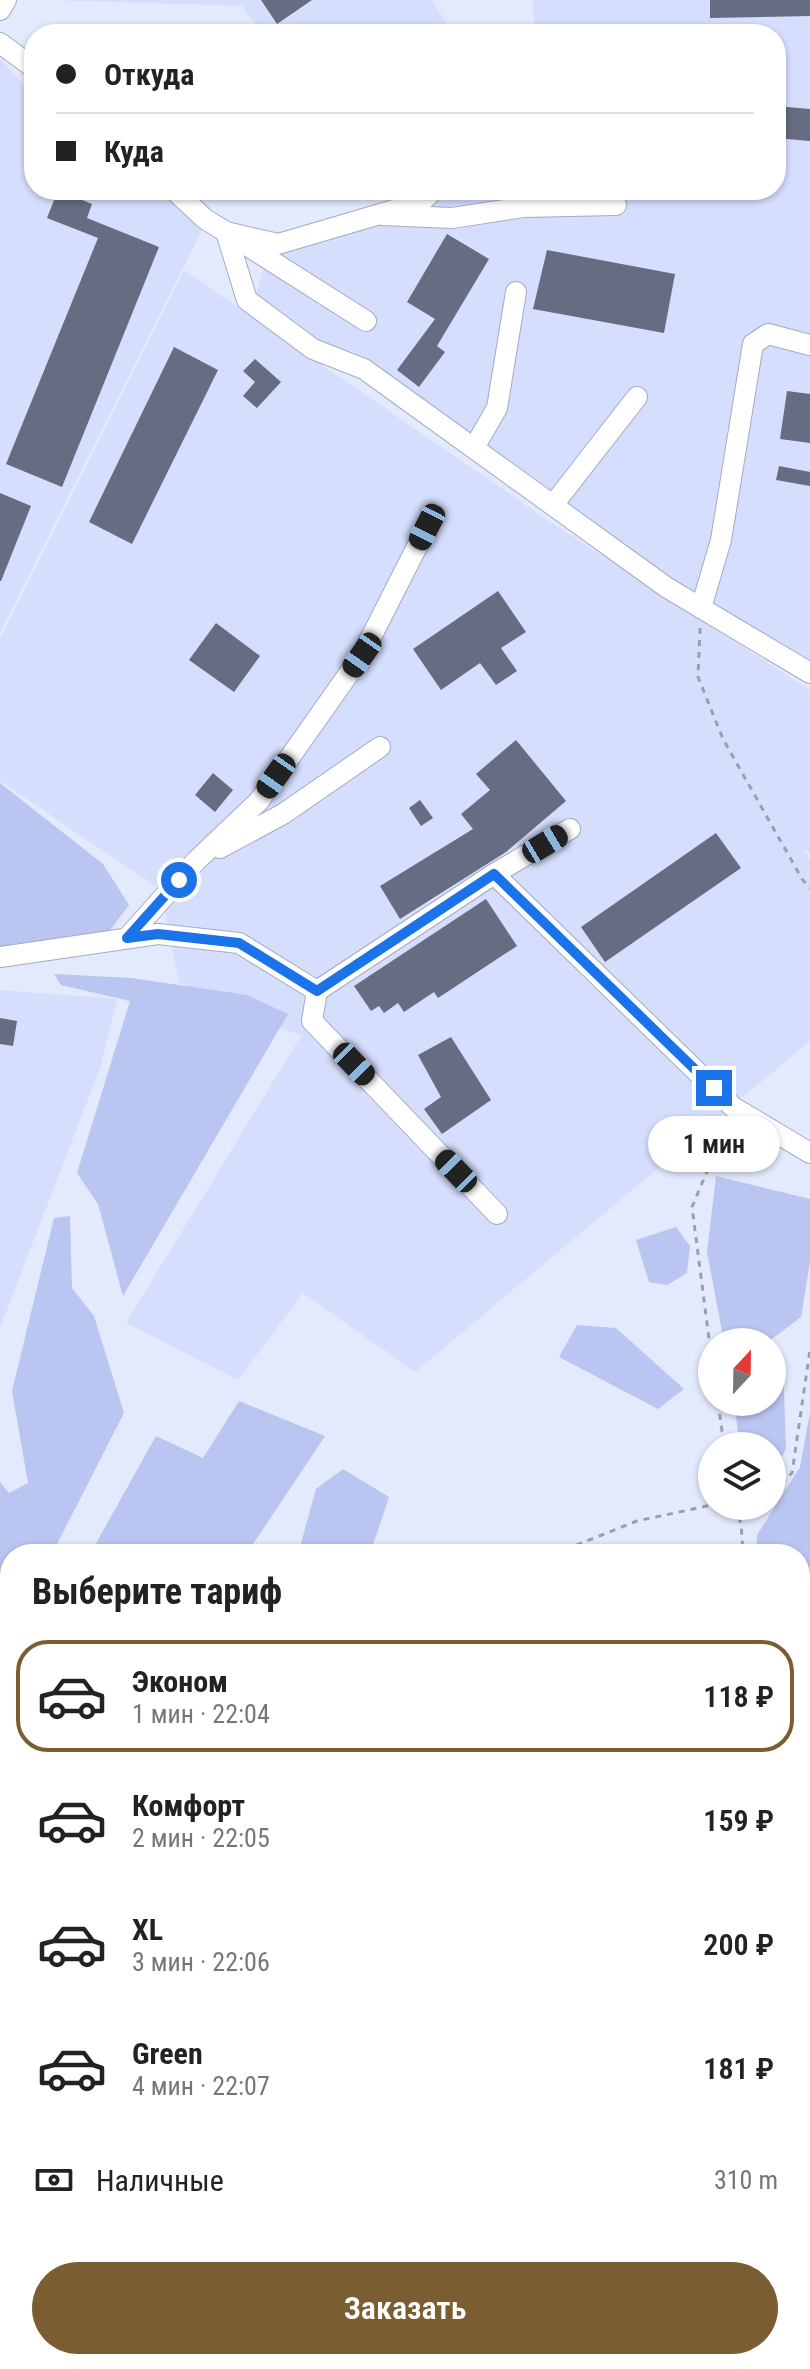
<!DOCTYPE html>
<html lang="ru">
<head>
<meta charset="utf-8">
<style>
	body { margin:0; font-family:"Roboto Condensed",sans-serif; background:#f2f2f2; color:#222; height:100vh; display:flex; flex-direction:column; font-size:30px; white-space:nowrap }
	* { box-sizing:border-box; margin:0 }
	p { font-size:26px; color:#767676 }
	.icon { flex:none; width:44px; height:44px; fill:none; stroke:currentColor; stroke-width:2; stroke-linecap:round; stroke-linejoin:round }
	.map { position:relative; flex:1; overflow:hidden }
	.panel { position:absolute; left:0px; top:1544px; width:810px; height:826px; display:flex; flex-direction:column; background:#fff; border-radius:32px 32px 0 0; box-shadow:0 2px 6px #0004 }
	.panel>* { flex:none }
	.banner { position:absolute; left:24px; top:24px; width:762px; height:176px; border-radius:32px; box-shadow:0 2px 6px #0004; display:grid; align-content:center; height:176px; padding:0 32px; background:#fff }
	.needle { width:52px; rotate:22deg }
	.tools { position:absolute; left:698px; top:1328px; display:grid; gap:16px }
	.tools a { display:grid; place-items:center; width:88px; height:88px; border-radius:50%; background:#fff; box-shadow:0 2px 6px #0004; font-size:40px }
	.end { position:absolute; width:36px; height:36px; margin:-18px; border:10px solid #1a73e8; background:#fff; box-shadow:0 0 0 4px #fff }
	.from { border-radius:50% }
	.bubble { position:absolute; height:56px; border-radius:28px; background:#fff; box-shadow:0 2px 6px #0004; font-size:26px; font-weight:600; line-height:56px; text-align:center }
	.car { position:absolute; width:24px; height:48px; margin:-24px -12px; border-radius:10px; box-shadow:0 0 6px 2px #0007; background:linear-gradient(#222 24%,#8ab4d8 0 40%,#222 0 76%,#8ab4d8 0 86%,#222 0) }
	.banner b { display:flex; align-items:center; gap:28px; height:76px; font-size:30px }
	.banner b+b { border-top:2px solid #e0e0e0 }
	.banner i { width:20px; height:20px; background:#222 }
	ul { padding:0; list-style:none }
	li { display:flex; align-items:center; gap:24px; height:112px; margin:0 16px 12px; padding:0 16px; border:4px solid transparent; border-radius:32px }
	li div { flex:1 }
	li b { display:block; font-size:30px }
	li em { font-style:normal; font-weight:600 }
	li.active { border-color:#7a5e31 }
	li>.icon { width:72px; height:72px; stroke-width:1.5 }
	h2 { padding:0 32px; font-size:36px; line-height:96px }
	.pay { display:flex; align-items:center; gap:20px; height:88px; padding:0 32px; font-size:30px }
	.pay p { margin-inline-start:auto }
	.primary-button { display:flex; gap:16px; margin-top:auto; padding:16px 32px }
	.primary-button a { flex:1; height:92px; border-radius:48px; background:#7a5e31; color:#fff; font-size:32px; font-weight:600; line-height:92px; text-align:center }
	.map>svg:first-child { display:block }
	.built { fill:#d6defe }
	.green { fill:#bac5f1 }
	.water { fill:#7e8bc5; stroke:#5b6590; stroke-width:2 }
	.building { fill:#666c81 }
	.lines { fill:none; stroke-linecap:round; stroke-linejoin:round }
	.minor-casing { stroke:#a4aac2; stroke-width:22 }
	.path { stroke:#9a9faf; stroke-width:3; stroke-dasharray:6 6; stroke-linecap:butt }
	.minor { stroke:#fff; stroke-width:20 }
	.route { stroke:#1a73e8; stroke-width:10 }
</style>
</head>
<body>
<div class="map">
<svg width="810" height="2369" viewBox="0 0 810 2369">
	<rect width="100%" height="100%" fill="#e4eafe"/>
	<!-- built -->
	<g class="built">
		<path d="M49,0H432L454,34H262L242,6Z"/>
		<path d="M533,0H810V662L683,590L582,523L352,351L340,354L310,342L255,299L267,256L412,190H776V34H534Z"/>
		<path d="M0,58L34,97V190H159L170,195L202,230L0,633Z"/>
		<path d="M184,270L546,519L810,690V852L803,850L810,859V1041L415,1372L303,1293L238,1380L126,1323L301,1036L179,983L161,890L0,781V639Z"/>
		<path d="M0,990L117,999L100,1068L0,1328Z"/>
	</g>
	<!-- green -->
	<g class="green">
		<path d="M0,783L103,864L129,905L105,937L0,958Z"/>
		<path d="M54,974L131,978L247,995L288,1014L123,1296L98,1204L77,1173L130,1001L61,985Z"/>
		<path d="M716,1176L810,1199V1262L801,1317L768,1342H724L707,1252Z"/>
		<path d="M70,1216L72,1288L94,1316L124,1413L52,1554H10V1592L0,1600V1482L9,1493L28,1483L12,1391L54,1218Z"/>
		<path d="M676,1227L690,1246L687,1273L667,1285L649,1282L636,1240Z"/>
		<path d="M577,1325L616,1328L684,1389L658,1409L559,1357Z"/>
		<path d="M783,1361L786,1449L772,1477V1446H740L734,1403L772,1402V1371Z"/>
		<path d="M239,1401L325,1436L253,1544L241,1554H90L156,1436L203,1458Z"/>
		<path d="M810,1412V1703L800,1709V1554H756L757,1535L800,1467Z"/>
		<path d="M343,1469L389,1497L370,1554H298L316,1489Z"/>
		<path d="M0,1670L5,1672L10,1685V1770L0,1782Z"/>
		<path d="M800,1958L810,2020V2076L800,2169Z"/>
		<path d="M800,2288L810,2298V2369H44V2360H800Z"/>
	</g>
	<!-- water -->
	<path class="water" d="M10,1955V2088L0,2100V1957Z"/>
	<!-- building -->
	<g class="building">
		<path d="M261,0H312L277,24Z"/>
		<path d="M710,0H810V16L710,18Z"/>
		<path d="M776,106L810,109V141L776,138Z"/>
		<path d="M58,190L92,204L87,218L159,247L62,487L6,464L98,238L47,218Z"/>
		<path d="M447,234L489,259L437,346L445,352L419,387L397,370L435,319L407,302Z"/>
		<path d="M547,250L675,274L664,333L533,309Z"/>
		<path d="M174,347L218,370L132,544L89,522Z"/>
		<path d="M255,359L281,382L257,408L243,396L255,382L243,371Z"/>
		<path d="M787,391L810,394V443L780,439Z"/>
		<path d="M779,466L810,472V486L776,480Z"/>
		<path d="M0,493L31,506L1,581H0Z"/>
		<path d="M498,591L526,632L501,648L517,671L496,685L480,663L441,690L413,649Z"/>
		<path d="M216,623L260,656L234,692L189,660Z"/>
		<path d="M516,740L566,801L506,852L400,919L380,886L473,829L461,814L490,790L476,774Z"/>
		<path d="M213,773L233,790L215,812L195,795Z"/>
		<path d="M420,800L433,818L421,826L409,808Z"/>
		<path d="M716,833L741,868L605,962L581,927Z"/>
		<path d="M486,899L517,946L438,998L434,992L404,1012L398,1003L384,1013L379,1006L371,1011L354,986Z"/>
		<path d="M0,1018L17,1021L13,1046L0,1044Z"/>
		<path d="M451,1037L491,1100L442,1134L424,1109L441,1097L418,1055Z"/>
	</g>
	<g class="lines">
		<defs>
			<g id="minor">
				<path d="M0,10L6,0"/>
				<path d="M0,43L34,68"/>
				<path d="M174,190L205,219L226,232L247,300L313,349L364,369L666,587L810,673"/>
				<path d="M382,215L452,218L523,207L616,205"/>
				<path d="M226,232L278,244L421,202L434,190"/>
				<path d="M240,241L366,321"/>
				<path d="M474,448L497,408L516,292"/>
				<path d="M553,505L637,397"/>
				<path d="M701,608L721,540L753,344L768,334L810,345"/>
				<path d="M220,848L283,814L380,747"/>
				<path d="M494,874L570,829"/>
				<path d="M127,938L196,861L259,801L362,655L427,527"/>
				<path d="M0,957L158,934L239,943L317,991"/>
				<path d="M497,1214L312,1021L317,991L494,874L733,1107L810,1153"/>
				<path d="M803,1853L810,1899"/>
				<path d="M800,1962L810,1943"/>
				<path d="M800,2170L810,2163"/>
				<path d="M336,2369L357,2360"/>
			</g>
		</defs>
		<!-- minor casing -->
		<use href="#minor" class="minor-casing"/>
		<!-- path -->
		<g class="path">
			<path d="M700,628L698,677L723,739L802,879L810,888"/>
			<path d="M712,1362L692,1207L726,1126"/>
			<path d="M718,1402L724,1446"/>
			<path d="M772,1492L792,1473L810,1350"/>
			<path d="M734,1506L741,1523L743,1554"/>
			<path d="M554,1554L637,1521L712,1505"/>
			<path d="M0,1697L10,1703"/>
			<path d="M5,2369L10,2202"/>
		</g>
		<!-- minor -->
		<use href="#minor" class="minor"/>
	</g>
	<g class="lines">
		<!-- route -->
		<path class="route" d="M179,880L127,938L158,934L239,943L317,991L494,874L714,1088"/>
	</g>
</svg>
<div class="tools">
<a><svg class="needle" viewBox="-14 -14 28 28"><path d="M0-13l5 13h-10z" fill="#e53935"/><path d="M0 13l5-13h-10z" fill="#767676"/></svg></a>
<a><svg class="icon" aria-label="layers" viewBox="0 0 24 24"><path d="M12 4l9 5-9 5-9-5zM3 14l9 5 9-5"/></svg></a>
</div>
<i class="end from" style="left:179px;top:880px"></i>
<i class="end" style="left:714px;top:1088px"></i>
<div class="bubble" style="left:648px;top:1116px;width:132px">1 мин</div>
<i class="car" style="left:427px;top:527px;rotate:207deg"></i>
<i class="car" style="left:362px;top:655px;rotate:215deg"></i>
<i class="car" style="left:276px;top:776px;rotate:215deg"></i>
<i class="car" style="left:545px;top:844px;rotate:59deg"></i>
<i class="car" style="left:354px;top:1064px;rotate:136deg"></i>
<i class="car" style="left:456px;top:1171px;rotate:316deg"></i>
<div class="banner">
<b><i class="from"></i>Откуда</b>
<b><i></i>Куда</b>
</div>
<section class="panel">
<h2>Выберите тариф</h2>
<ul>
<li class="active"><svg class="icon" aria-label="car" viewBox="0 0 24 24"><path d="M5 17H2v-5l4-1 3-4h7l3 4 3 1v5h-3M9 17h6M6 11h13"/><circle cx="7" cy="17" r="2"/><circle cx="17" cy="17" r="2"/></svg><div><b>Эконом</b><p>1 мин · 22:04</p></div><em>118 ₽</em></li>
<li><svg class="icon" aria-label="car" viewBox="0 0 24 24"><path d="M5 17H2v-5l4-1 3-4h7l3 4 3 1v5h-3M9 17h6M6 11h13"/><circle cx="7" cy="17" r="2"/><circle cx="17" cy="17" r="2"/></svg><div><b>Комфорт</b><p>2 мин · 22:05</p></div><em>159 ₽</em></li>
<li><svg class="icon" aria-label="car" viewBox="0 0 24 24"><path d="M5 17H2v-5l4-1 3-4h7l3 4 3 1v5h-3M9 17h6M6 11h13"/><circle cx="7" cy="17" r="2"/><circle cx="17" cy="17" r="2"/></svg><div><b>XL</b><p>3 мин · 22:06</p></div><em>200 ₽</em></li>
<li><svg class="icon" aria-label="car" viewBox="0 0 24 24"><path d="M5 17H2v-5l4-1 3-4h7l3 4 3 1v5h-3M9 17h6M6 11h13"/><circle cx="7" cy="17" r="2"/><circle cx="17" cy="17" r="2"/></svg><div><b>Green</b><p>4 мин · 22:07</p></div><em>181 ₽</em></li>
</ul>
<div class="pay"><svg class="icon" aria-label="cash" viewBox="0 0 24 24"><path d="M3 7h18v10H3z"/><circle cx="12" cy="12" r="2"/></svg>Наличные<p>310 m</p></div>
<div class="primary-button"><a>Заказать</a></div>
</section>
</div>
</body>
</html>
